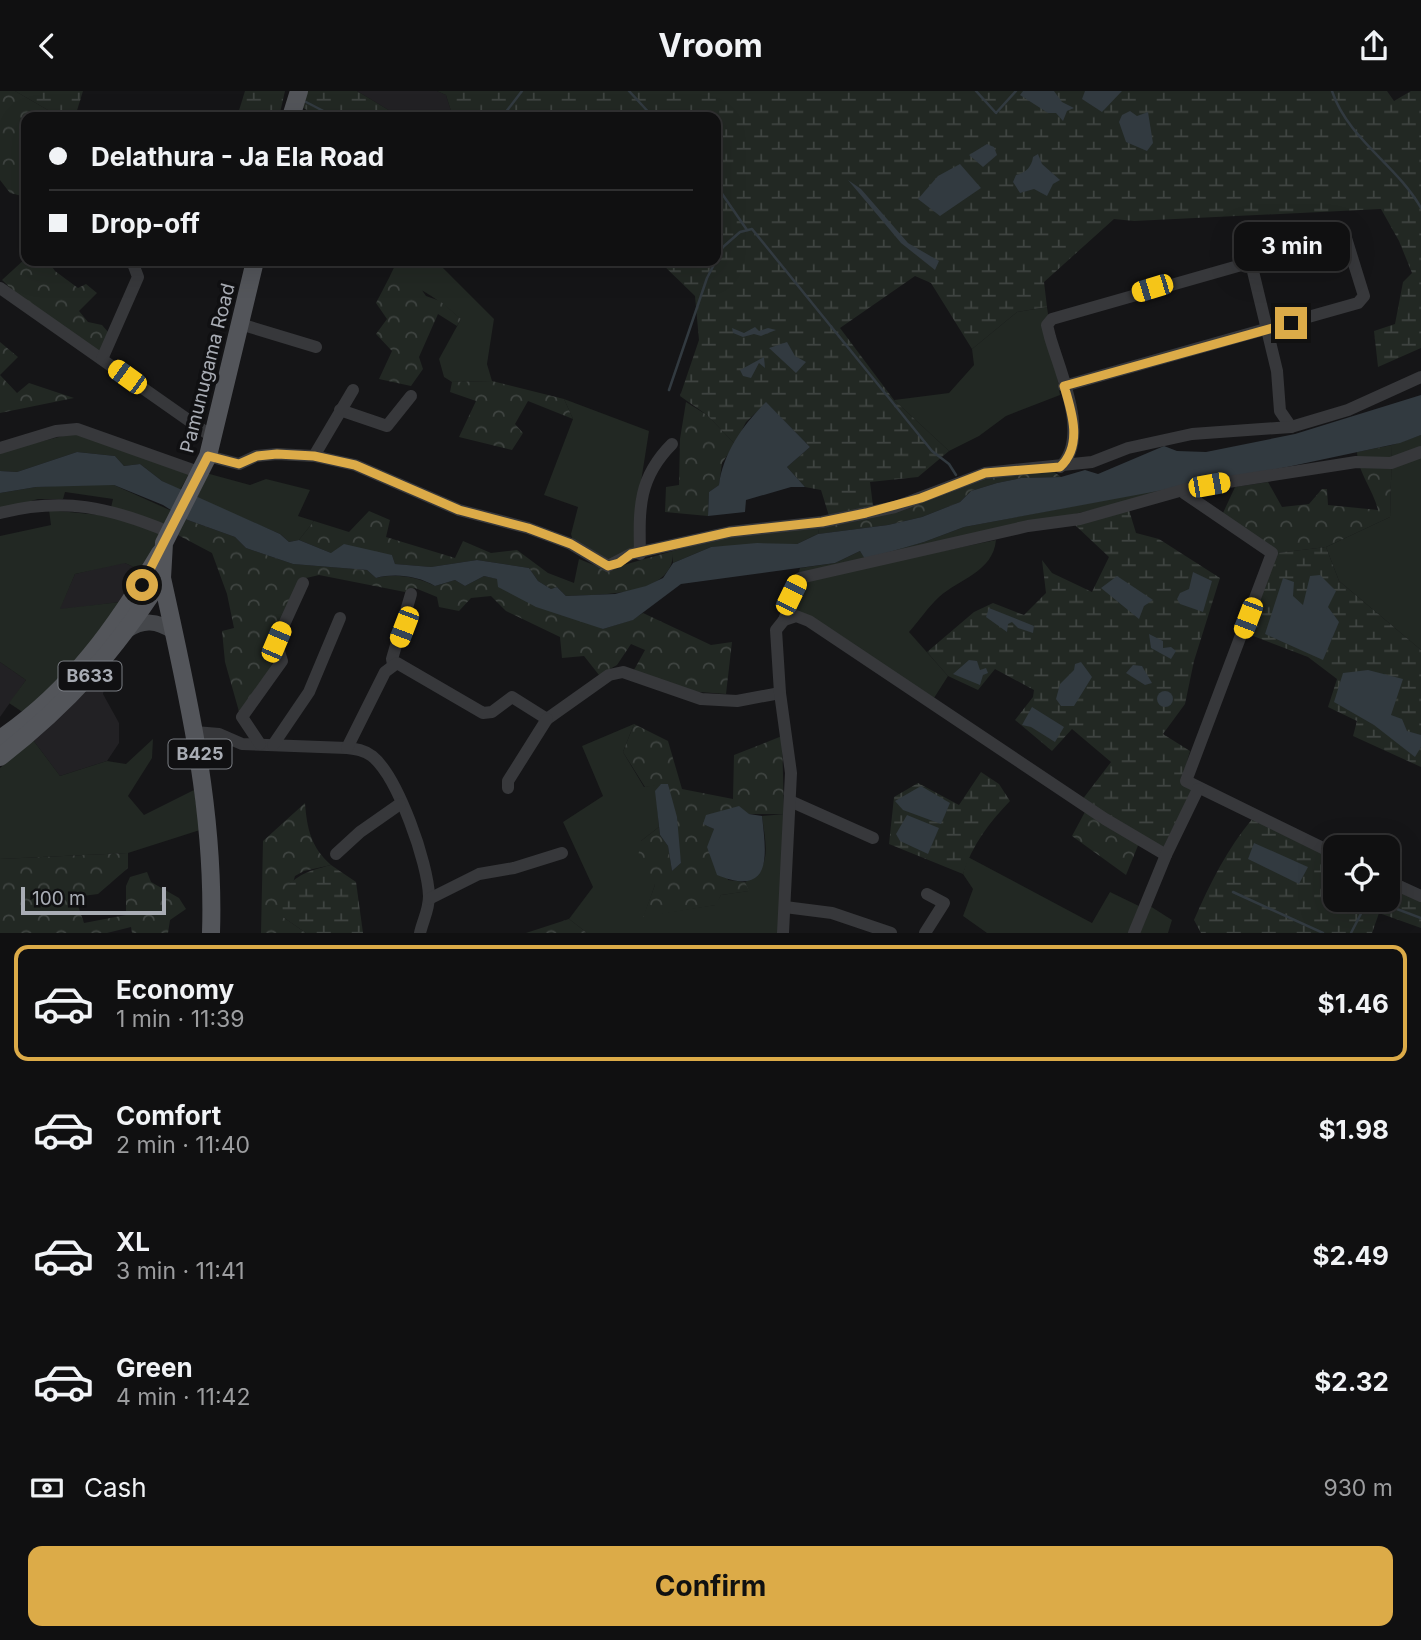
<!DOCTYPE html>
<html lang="en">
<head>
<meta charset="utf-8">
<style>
	body { margin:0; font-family:Inter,sans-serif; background:#1e1e1f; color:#f1f3f6; height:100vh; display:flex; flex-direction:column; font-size:26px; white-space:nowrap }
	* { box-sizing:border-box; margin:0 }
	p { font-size:23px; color:#9c9d9f }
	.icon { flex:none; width:38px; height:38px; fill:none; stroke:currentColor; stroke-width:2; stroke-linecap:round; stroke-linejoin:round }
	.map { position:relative; height:842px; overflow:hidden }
	.panel { display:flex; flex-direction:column; background:#101011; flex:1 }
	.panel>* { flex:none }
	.banner { position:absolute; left:21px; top:21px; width:700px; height:154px; border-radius:14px; box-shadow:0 7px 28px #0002,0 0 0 2px #303031; display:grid; align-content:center; height:154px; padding:0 28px; background:#101011 }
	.buttons { position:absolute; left:1323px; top:744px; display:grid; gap:14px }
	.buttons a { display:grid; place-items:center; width:77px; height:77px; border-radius:14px; background:#101011; box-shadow:0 7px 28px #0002,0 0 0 2px #303031; font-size:35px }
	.scale { position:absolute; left:21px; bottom:18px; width:145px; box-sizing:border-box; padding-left:7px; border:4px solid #a9adb5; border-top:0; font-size:19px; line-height:24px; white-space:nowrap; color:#a9adb5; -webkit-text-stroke:5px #101012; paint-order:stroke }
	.end { position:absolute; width:32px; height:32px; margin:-16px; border:9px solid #dcab48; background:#111; box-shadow:0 0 0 4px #111 }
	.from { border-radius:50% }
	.bubble { position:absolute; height:49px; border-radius:14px; background:#101011; box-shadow:0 7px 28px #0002,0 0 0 2px #303031; font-size:23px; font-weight:700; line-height:49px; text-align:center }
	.car { position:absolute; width:21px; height:42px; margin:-21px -10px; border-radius:9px; box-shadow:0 0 5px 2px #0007; background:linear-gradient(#f5c518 24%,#345 0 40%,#f5c518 0 76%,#345 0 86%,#f5c518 0) }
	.banner b { display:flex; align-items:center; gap:24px; height:66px; font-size:26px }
	.banner b+b { border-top:2px solid #303031 }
	.banner i { width:18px; height:18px; background:#f1f3f6 }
	ul { padding:12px 0 0; list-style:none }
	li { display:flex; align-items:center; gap:21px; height:116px; margin:0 14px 10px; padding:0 14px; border:4px solid transparent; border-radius:14px }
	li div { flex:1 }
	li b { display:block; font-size:26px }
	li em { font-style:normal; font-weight:700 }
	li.active { border-color:#dcab48 }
	li>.icon { width:63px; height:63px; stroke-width:1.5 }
	.pay { display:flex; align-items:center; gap:18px; height:77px; padding:0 28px; font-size:26px }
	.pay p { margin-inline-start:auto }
	.action { display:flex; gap:14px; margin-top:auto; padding:14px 28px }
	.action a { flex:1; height:80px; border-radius:14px; background:#dcab48; color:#111; font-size:28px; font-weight:700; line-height:80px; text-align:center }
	header { display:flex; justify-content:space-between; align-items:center; height:91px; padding:0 28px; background:#101011; font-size:32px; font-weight:700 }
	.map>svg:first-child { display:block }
	.built { fill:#222124 }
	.green { fill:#222823 }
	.forest { fill:url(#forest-crowns) }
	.wetland { fill:url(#wetland-marsh) }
	.water { fill:#323a40 }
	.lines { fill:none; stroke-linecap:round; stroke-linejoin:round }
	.stream { stroke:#323a40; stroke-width:2.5 }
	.street { stroke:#37383b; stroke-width:12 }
	.secondary { stroke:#45474b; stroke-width:16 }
	.primary { stroke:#53555a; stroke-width:18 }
	.route { stroke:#dcab48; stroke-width:9 }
	.labels { text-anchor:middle; stroke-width:7; stroke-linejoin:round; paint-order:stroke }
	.shield { fill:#101012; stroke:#7b7e84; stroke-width:2 }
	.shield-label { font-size:18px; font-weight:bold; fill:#a9adb5 }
	.street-label { font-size:19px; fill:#a9adb5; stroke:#101012 }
</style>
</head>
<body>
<header><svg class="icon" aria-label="back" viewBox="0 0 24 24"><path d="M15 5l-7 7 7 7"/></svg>Vroom<svg class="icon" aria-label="share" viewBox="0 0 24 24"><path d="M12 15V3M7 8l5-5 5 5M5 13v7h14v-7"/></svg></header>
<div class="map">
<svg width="1421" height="842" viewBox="0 0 1421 842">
	<defs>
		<pattern id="forest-crowns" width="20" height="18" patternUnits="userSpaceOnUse" patternTransform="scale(1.75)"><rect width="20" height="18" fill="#222823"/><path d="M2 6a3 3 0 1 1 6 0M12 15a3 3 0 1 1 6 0" fill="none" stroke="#3f4441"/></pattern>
		<pattern id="wetland-marsh" width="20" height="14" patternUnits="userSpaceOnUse" patternTransform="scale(1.75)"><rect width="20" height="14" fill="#222823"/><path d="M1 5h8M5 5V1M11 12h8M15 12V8" fill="none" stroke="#3f4441"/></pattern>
	</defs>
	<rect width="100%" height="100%" fill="#151517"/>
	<!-- built -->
	<g class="built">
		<path d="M357,0H437L446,4L453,26H400Z"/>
		<path d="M123,471L142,480L120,511L59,519L75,483Z"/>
		<path d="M0,571L26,589L0,626Z"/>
		<path d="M110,572L103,603L119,632V652L107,670L60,685L33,649Z"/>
	</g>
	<!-- green -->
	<g class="green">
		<path d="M397,170H436L494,228L487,273L492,290L452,291L444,286L439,268L461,228C436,207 421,195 389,187Z"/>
		<path d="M1047,216L1060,304L1006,325L979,345L949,360L894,309L949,302L974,274L972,258L1017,221Z"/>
		<path d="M564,308L649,340L634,435L636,458L613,470L598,466L573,451L571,443L578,416L544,404L573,328Z"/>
		<path d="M78,341L189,383L180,399L162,390L140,373L124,375L115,365L77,361L17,381L0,380V361Z"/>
		<path d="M1421,344V559L1339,490L1326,456L1390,426L1392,354Z"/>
		<path d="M206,382L250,394L266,388L310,399L298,425L314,430L299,449L289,451L280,443L197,407Z"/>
		<path d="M89,393L114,394L172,420L142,480L125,472L75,483L60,518L120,511L78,568L24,622L9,612L26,589L0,571V445L51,434L49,419L109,425L113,408L65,401L63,408H38L0,419V402L36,396Z"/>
		<path d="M1184,394L1179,399L797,487L800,477L835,472L860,460L865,467L924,451L964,436Z"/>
		<path d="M820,434L818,443L797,453L711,456L673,472V460L728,445Z"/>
		<path d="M996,449C993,481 959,488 939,506C928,516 919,530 909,541L948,585L934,607L792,519L802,489Z"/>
		<path d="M634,633L623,661L644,696L661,693L656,700L659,736L641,750L655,794L644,825L715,814L721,804L748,800L745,791C774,778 765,751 762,725L784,723L778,842H587L569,828L593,796L563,731L603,705L582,655Z"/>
		<path d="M153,648L152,667L128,705L144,724L194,699L200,739L128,762L0,768V677L33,649L60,685L107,670L126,673Z"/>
		<path d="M968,766L1092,832L1110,801L1139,815L1129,842H987L963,825L973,798L963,783Z"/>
		<path d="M1150,815L1172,829L1168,842H1139Z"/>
	</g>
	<!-- forest -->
	<g class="forest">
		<path d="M0,0H15L60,26H26V106L10,102L0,89Z"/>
		<path d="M26,167V170H48L55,180L78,197L86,193L97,202L79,220L88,231L102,234L108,241L100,261L22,208L2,189Z"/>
		<path d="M400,186L419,195L426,205L440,210L461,228L457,235L438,223L419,266L423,278L411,295L379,288L392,260L376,243L387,228L376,212L389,187Z"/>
		<path d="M0,251L18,266L0,284L17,302L29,292L74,307L0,322Z"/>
		<path d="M492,290L564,308L573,328L528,310L515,333L523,342L512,359L459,346L476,310L450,301L452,291Z"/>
		<path d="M686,311L707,324L735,353L722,372L719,394L709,401L708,425L665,421L666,396L679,394L680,348Z"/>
		<path d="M1392,354L1390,426L1326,456L1277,462L1223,422L1235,396L1268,391L1282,416L1309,413L1322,398H1327L1328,414L1378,419C1373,398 1358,382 1357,361Z"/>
		<path d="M1053,380L1061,386L1021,387L997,392L971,400L960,411L922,426L888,434L818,443L820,434L989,386Z"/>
		<path d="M369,420L390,429L386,446L455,467L463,450L491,462L517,459L548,482L574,492L579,468L606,479L673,460C675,507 598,503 566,505L557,496L551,498L538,490L529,477L477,469L431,476L395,473L392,464L331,462L299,449L314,430L349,441Z"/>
		<path d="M185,428L235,446L246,457L293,473L367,479L376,487C395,482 418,486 435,495L455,489L465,495L484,485L498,488L603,538L632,529L643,522L711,554L732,551L726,603L687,600L634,579L645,559L631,553L617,574L599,584L584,565L562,567L560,546L506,520L491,505L471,507L459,520L439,516L437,506L415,497L405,501L319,484L302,488L268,559L272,574L240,624L225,571L222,540L234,537L227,503L212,462L176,443Z"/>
		<path d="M634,633L668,650L682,698L733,708L734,664L782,645L784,723H749L704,733L714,738L713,747L728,789L745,791L749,800L721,804L716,814L643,826L655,794L637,771L641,750L659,736L660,744L668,755L672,780L681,772L668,693L645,696L623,661Z"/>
		<path d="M305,712C307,738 311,756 331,774L304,780L295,785L283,826L306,842H261L263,750Z"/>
		<path d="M1086,719L1139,752L1126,784L1072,745Z"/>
		<path d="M128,762V777L98,803L75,806L84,832L126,824V795L130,786L147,781L151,791L179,807L186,818L170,829L168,842H132L131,836L107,842H0V768Z"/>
		<path d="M569,828L587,842H526Z"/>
	</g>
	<!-- wetland -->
	<g class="wetland">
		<path d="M15,0H83L75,26H60Z"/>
		<path d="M245,0H285L279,26H237Z"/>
		<path d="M307,0H357L400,26H321L301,16Z"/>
		<path d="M437,0H1387L1394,10L1411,0H1421V257L1378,276L1374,240L1395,233L1403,191L1412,182L1399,150L1381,118L1134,130L1114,128L1044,191L1047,216L1017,221L972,258L931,192L915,185L840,237L894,309L949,360L918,386L870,391L873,415L829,425L821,399L805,396L787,376L810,356L766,312L746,331L735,353L707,324L680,305L699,249L695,205L659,170H716V26H453L446,4Z"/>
		<path d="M1129,419L1136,442L1159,448L1220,487L1194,570L1185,613L1163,643L1190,660L1183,685L1192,699L1163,757L1082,709L1111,671L1072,638L1052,660L1015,629L1033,606L1034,599L995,578L978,599L948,585L927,561L974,521L993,512L1024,524L1046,502L1042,469L1052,482L1092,501L1109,466L1075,434Z"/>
		<path d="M1326,456L1339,490L1421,559V676L1353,645L1357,630L1328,616L1337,588L1308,566L1248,543L1277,462Z"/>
		<path d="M981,681L999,693L1010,710C989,732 972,754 963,783L889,753L894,706L918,692L959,714Z"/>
		<path d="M1253,727L1335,769V808H1388V795L1421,810V837L1379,822L1372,842H1201L1194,829C1210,792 1227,758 1253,727Z"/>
		<path d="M331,774L356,791L363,842H306L283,826L282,801C297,783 308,780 331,774Z"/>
	</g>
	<!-- water -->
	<g class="water">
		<path d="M1023,0H1054L1062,11L1074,17L1067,20L1063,30L1056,22H1048L1020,4Z"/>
		<path d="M1085,0H1122L1102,21L1082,8Z"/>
		<path d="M1130,20L1137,25L1148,21L1153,52L1147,60L1126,51L1119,31L1122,24Z"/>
		<path d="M987,53L994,56L997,64L983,76L969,64Z"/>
		<path d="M1038,63L1042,73L1060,89L1053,93L1047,105L1034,98L1020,102L1013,91L1016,84C1026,82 1032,75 1033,66Z"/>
		<path d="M960,73L981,97L940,125L918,108L938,85Z"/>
		<path d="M848,89L861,98L908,152L939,170L935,179L901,152Z"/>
		<path d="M755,236L759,240L768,237L776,239L761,245L754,243L743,246L733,242L732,237L744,242Z"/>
		<path d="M787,251L795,265L806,271L796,282L769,257Z"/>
		<path d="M764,266L765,277L759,272L751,287L743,285L740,279Z"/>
		<path d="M1421,304V344L1400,352L1287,376L964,436L924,451L865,468L860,460L835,472L681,493L633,529L603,538L536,516L498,496L497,488L484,485L465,495L455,489L435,495C418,485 395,482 376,487L367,479L293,473L246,457L235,446L185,428L163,414L114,394L36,396L0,402V380L17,381L77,361L115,365L124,375L140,373L162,390L280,443L289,451L299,449L331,462L344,453L392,464L395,473L431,476L477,469L529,477L538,490L551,498L557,496L566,505L615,503L646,495L663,487L673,472L711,456L757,452L797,453L818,443L888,434L922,426L960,411L971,400L997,392L1021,387L1061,386L1085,379L1098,383L1164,355L1177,360L1206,361L1295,343Z"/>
		<path d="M766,311L810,356L787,376L805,396H791L746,409L745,421L708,425L709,401L719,394C723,362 743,334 766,311Z"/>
		<path d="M1193,481L1212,490L1203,521L1180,513L1177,508L1180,502L1189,498Z"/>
		<path d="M1320,484L1336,500L1328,516L1339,531L1323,569L1265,543L1283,487L1294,491L1293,505L1303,514L1310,485Z"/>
		<path d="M1117,485L1153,509L1144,515L1139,528L1101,497Z"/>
		<path d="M989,517L1034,535L1033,542L1018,537L1012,531L1008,533L1007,541L986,526Z"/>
		<path d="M1149,543L1163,550V557L1171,556L1176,560L1171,568L1151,557Z"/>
		<path d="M969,569L977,570L980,579L986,577L988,582L983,584L980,594L953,583Z"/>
		<path d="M1081,571L1092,586L1074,615H1061L1056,608L1060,593L1074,579L1075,573Z"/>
		<path d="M1133,574L1142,575L1152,592L1145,594L1126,582Z"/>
		<path d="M1368,579L1403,588L1391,624L1402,628L1407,640L1421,644V656L1415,666L1374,634L1334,611L1343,582Z"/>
		<circle cx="1165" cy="608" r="8"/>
		<path d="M1032,616L1064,636L1055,651L1031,636L1022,634Z"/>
		<path d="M661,693H668L677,726L681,772L672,780L668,755L660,744L655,700Z"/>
		<path d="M921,695L950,712L941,733L903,719L895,710Z"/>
		<path d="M739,715L749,723L762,725C766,762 774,807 717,784L707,756L714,738L703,733L706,724Z"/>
		<path d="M907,724L939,737L928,763L900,750L896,743Z"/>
		<path d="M1254,752L1308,776L1299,793L1248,768Z"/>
	</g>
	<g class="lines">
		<!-- stream -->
		<g class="stream">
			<path d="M629,0L653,26"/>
			<path d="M976,0L996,22L1016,0"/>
			<path d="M1332,0C1348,48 1397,74 1421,117"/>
			<path d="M306,11L335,26"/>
			<path d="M502,26L522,0"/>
			<path d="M716,94L747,139"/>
			<path d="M669,299L707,187L723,156L740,141L752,138L932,360L949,373L956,384"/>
			<path d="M1233,801L1323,842"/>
			<path d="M1381,812L1421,827"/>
			<path d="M1351,842L1367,811"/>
		</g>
		<!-- street -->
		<g class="street">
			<path d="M1251,172L1277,280L1280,320L1291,336"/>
			<path d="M0,197L211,345"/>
			<path d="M240,233L316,256"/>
			<path d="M102,268L138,186L132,170"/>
			<path d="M340,319L387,335L411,305"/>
			<path d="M0,357L56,340L77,338L201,382"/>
			<path d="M208,365L239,373L256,365L277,363L314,365L355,374L459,419L528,437L571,453L608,475L631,463L730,441L822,431L895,416L985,382L1092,371L1128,357L1192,343L1291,336L1348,319L1421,286"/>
			<path d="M314,365L353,299"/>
			<path d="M1060,376C1091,347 1060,281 1050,246L1047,234L1052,228L1340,146L1346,147L1364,205L1358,212L1064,295"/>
			<path d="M1184,402L1272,462L1186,690L1335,763"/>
			<path d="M0,422C64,406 109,416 169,441"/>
			<path d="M640,463C639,417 638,387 672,353"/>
			<path d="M784,529L796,525L809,530L1105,728L1166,764"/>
			<path d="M393,573L392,568L411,503"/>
			<path d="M195,641L219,643L242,653L347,657C356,658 364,659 372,665C398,686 428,772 429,805C429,819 423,829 420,842"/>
			<path d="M260,653L242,626L282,570L276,551L303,492"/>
			<path d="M273,654L309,601L340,527"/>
			<path d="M347,657L385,581L397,572L483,622L492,621L512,606L547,628L609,584L623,581L701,608L737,610L780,602"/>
			<path d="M508,697V690L547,628"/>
			<path d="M790,710L873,747"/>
			<path d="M336,763L360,741L400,713"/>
			<path d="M1388,790L1421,805"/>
			<path d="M429,808L479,783L514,777L562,762"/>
			<path d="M785,816L832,822L891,842"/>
			<path d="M783,842L791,682L780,602L776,539L784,529L800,487L1028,435L1080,428L1190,397L1356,371L1391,372L1421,361"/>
			<path d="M925,842L944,812L927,803"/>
			<path d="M1134,842L1166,764L1198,698"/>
		</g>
		<!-- secondary -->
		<path class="secondary" d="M127,539C144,528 157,530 173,540"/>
		<!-- primary -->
		<g class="primary">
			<path d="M291,26L299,0"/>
			<path d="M0,648C71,600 117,534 160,462"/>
			<path d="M0,666C70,611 114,561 162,487"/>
			<path d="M211,842C215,720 188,605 162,487L164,452L208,365L255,170"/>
		</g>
	</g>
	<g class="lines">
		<!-- route -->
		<path class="route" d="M142,494L208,365L239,373L257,365L277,363L314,365L355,374L459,419L528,437L571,453L608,475L619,472L631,463L730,441L822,431L866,422L921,407L985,382L1060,376C1083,355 1072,321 1064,295L1291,232"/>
	</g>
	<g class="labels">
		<!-- shield labels -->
		<g class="shield">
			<rect x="58.5" y="570.5" width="63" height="29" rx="5"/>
			<rect x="168.5" y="648.5" width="63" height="29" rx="5"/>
		</g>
		<g class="shield-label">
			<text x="90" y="591">B633</text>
			<text x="200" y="669">B425</text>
		</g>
		<!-- street labels -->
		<g class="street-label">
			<text transform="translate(207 277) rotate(-76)" y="7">Pamunugama Road</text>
		</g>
	</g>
</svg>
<div class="buttons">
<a><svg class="icon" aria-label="locate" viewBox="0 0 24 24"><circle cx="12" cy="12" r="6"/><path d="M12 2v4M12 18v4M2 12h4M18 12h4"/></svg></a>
</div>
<div class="scale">100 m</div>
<i class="end from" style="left:142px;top:494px"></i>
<i class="end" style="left:1291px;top:232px"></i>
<div class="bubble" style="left:1234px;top:131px;width:116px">3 min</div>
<i class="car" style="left:1152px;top:197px;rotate:253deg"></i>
<i class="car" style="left:127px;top:286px;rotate:306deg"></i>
<i class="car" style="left:1209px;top:394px;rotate:80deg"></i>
<i class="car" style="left:791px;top:504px;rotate:26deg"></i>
<i class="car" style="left:1248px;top:527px;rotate:201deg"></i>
<i class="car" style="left:404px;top:536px;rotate:201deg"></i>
<i class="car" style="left:276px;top:551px;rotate:23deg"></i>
<div class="banner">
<b><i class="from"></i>Delathura - Ja Ela Road</b>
<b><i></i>Drop-off</b>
</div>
</div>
<section class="panel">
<ul>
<li class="active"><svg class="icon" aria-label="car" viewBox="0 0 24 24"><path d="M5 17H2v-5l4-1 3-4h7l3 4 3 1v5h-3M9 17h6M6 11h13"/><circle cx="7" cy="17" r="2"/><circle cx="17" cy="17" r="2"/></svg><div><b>Economy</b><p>1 min · 11:39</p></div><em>$1.46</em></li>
<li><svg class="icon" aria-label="car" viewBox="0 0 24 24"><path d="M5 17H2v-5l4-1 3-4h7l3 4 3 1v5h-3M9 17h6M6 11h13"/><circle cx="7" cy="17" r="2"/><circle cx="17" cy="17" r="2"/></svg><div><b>Comfort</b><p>2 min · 11:40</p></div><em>$1.98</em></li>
<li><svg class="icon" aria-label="car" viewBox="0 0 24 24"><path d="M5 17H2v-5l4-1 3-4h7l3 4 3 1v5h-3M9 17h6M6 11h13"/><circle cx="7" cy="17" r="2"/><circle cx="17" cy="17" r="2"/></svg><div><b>XL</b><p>3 min · 11:41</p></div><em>$2.49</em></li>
<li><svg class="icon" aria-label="car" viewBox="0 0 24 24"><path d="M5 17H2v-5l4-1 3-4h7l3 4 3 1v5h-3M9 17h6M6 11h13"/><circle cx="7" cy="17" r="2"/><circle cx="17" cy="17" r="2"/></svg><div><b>Green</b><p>4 min · 11:42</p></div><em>$2.32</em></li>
</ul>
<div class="pay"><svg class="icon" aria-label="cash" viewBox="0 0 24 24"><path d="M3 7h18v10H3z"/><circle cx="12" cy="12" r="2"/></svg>Cash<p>930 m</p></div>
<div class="action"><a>Confirm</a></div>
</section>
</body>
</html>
